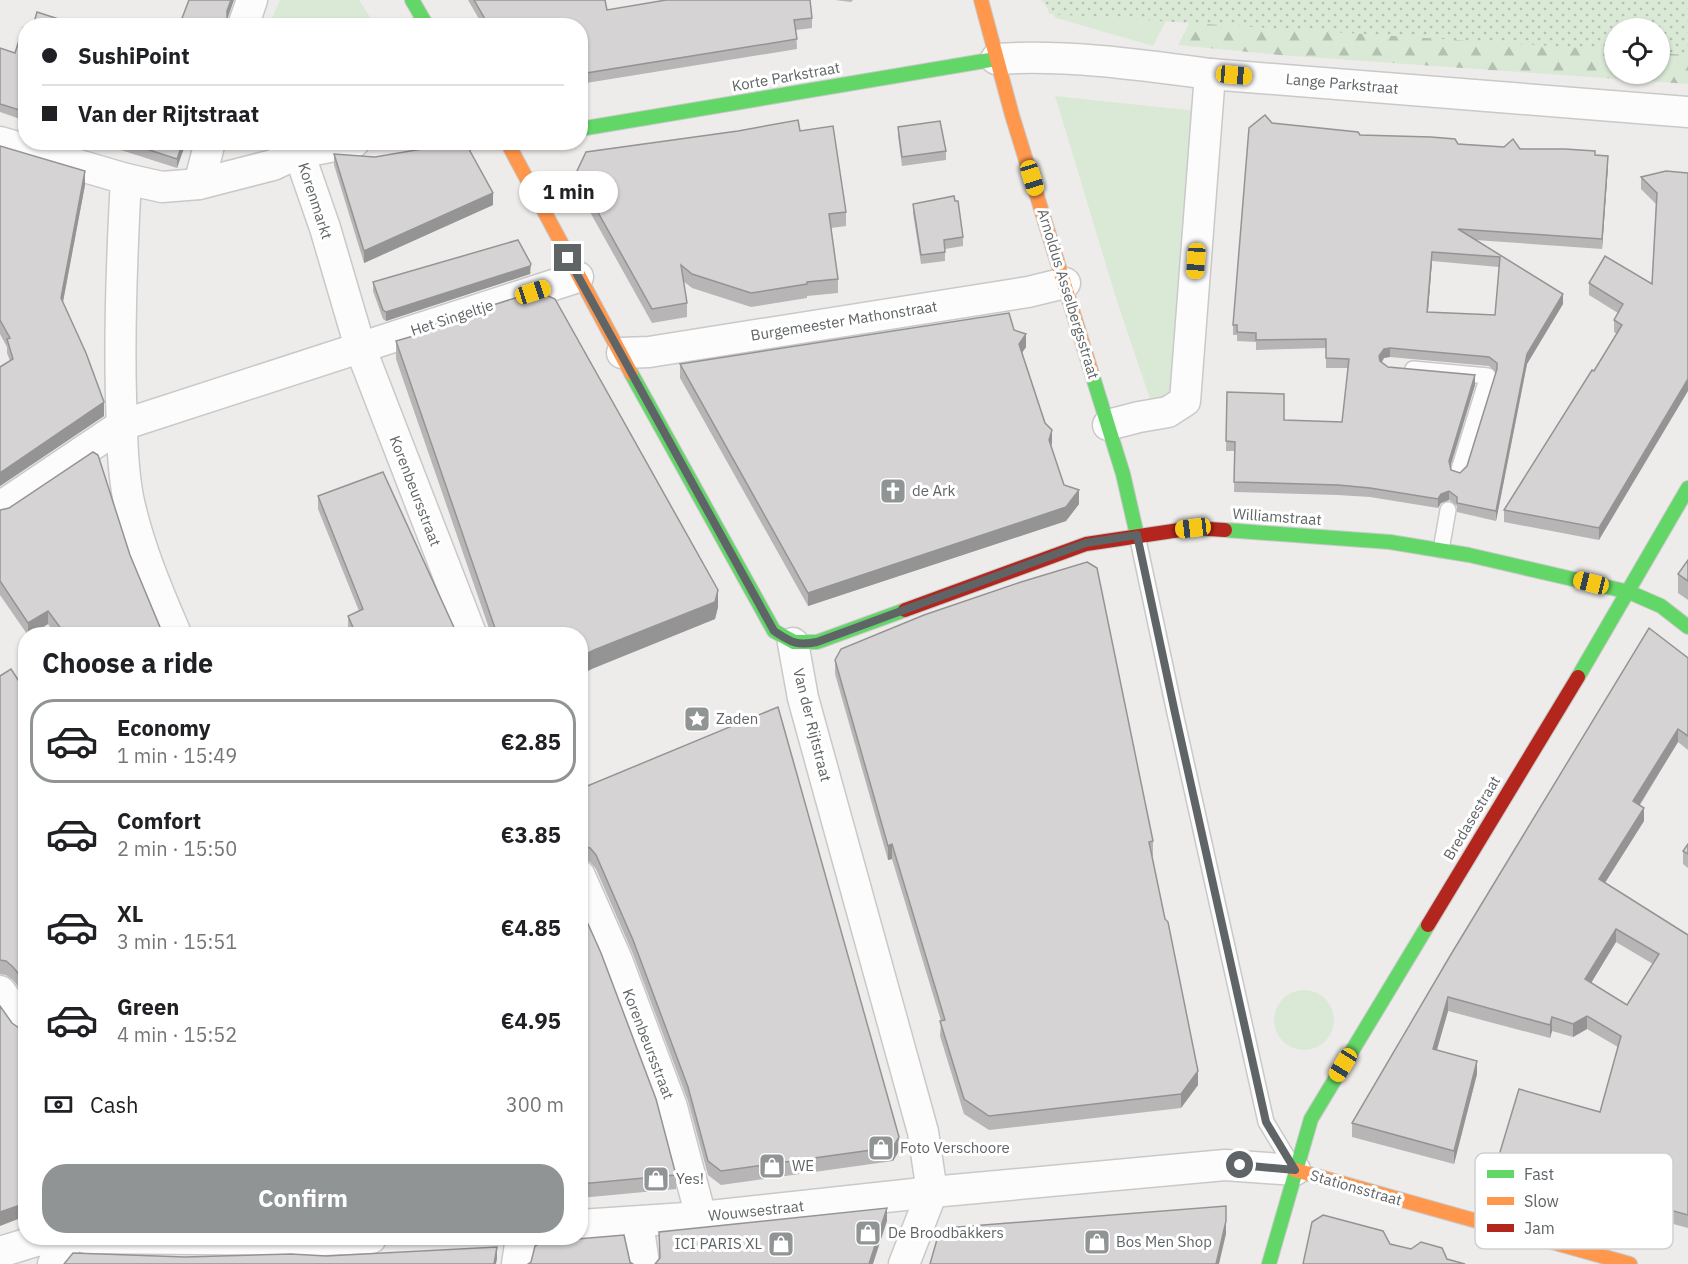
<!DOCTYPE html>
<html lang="en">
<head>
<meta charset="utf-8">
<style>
	body { margin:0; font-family:"IBM Plex Sans",sans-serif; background:#f6f6f6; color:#202124; height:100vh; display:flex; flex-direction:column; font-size:22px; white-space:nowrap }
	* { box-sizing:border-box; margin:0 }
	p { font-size:20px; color:#757577 }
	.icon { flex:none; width:33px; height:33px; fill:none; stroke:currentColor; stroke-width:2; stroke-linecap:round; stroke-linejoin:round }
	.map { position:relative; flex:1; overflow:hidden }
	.panel { position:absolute; left:18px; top:627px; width:570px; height:618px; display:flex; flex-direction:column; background:#fff; border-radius:24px; box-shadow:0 2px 4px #0004 }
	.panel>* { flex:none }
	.banner { position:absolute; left:18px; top:18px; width:570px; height:132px; border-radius:24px; box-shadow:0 2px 4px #0004; display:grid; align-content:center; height:132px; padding:0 24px; background:#fff }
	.buttons { position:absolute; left:1604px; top:18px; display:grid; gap:12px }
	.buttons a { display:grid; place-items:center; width:66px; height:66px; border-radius:50%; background:#fff; box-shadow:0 2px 4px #0004; font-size:30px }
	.end { position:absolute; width:27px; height:27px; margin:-14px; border:8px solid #5f6467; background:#fff; box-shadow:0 0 0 3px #fff }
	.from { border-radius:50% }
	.bubble { position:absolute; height:42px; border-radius:21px; background:#fff; box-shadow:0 2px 4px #0004; font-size:20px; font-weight:800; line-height:42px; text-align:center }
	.car { position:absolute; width:18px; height:36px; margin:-18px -9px; border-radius:8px; box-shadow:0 0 4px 2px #0007; background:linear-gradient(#f5c518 24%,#345 0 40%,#f5c518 0 76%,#345 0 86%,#f5c518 0) }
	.banner b { display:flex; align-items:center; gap:21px; height:57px; font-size:22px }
	.banner b+b { border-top:2px solid #e0e0e0 }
	.banner i { width:15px; height:15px; background:#202124 }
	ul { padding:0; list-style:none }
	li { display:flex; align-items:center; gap:18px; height:84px; margin:0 12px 9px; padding:0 12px; border:3px solid transparent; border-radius:24px }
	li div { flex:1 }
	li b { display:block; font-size:22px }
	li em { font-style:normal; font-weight:800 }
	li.on { border-color:#919495 }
	li>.icon { width:54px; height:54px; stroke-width:1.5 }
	h2 { padding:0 24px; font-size:27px; line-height:72px }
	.pay { display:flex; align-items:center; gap:15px; height:66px; padding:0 24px; font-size:22px }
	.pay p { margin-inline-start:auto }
	.action { display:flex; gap:12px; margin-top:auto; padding:12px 24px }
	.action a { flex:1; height:69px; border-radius:24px; background:#919495; color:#fff; font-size:24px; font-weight:800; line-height:69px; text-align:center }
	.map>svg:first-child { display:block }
	.green { fill:#dae9d6 }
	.forest { fill:url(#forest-firs) }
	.park { fill:url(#park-dots) }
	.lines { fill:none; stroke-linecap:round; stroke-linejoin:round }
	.lane-casing { stroke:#c9c9c9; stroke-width:18 }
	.street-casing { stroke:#c9c9c9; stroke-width:33 }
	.fast-casing { stroke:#c8c9c9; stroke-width:16 }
	.slow-casing { stroke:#c8c9c9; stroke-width:16 }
	.jam-casing { stroke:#c8c9c9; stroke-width:16 }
	.lane { stroke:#fcfcfc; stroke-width:15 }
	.street { stroke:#fcfcfc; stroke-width:30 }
	.fast { stroke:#63d668; stroke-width:14 }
	.slow { stroke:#ff974d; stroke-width:14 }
	.jam { stroke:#b3261e; stroke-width:14 }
	.wall { fill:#b7b5b5; fill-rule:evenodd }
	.shaded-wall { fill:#959494 }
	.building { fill:#d5d3d3; stroke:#959494; stroke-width:1.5; fill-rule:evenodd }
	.route { stroke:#5f6467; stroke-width:8 }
	.labels { text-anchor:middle; stroke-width:6; stroke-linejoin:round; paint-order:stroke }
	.street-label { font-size:15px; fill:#5f6467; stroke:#fff }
	.poi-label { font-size:15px; fill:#5f6467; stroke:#fff; text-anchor:start }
	.key { fill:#fff; stroke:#cfd0d1; stroke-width:1.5 }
	.key-label { font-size:16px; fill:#5f6467 }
</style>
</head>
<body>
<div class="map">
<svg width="1688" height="1264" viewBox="0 0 1688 1264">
	<defs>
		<pattern id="forest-firs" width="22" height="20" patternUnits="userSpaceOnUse" patternTransform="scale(1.5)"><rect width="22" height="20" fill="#dae9d6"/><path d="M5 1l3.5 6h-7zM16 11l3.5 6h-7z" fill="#b4c0b1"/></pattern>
		<pattern id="park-dots" width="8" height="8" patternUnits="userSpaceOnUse" patternTransform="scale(1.5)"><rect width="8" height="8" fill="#dae9d6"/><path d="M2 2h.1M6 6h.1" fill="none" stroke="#b4c0b1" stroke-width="1.8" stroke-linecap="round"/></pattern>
	</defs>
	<rect width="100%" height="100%" fill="#eeecea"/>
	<!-- green -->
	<g class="green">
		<path d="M280,0H359L375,25H269Z"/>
		<path d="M1041,0H1170L1175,4L1153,46L1056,18Z"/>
		<path d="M1055,96L1197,111L1177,391L1151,402L1117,301Z"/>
		<circle cx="1304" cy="1020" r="30"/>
	</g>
	<!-- forest -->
	<path class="forest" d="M1192,18L1614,45V74H1659V44L1688,43V84L1279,55L1178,45Z"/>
	<!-- park -->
	<path class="park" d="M1045,0H1688V55L1659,53V28H1614V50L1049,14Z"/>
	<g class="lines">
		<defs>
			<g id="lane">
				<path d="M1413,369L1488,376L1458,473"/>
				<path d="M1137,535L1175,713L1266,1122L1295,1170"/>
				<path d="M1441,550L1448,510"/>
			</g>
			<g id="street">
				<path d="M243,26L252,0"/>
				<path d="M996,59C1064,54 1143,65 1210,74L1688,112"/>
				<path d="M0,142L126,179"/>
				<path d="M299,153L325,228L360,347L471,634"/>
				<path d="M199,184L210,142"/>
				<path d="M622,353L649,352L1028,292L1065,283"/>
				<path d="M1108,425L1139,417L1168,412L1185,401L1210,74"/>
				<path d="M0,507L122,425L578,277"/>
				<path d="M176,634C157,590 138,545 128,497C122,465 122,430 121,397C119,324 122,252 126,179L162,187L199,184L273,165L299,153L354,142"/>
				<path d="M793,643L803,698L923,1132L932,1192L904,1264"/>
				<path d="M580,876L617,960L672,1107L701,1217"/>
				<path d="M0,991L26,1026"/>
				<path d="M638,1222L644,1264"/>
				<path d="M580,1225L701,1217L932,1192L1225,1165L1295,1170"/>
				<path d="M86,1238L323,1240L371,1238"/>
				<path d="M0,1252L36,1241L69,1238"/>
				<path d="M53,1264L70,1238"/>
				<path d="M517,1264L521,1238"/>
			</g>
			<g id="fast">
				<path d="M412,0L427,26"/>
				<path d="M580,129L996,59"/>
				<path d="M631,373L774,631L794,642H817L905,610"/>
				<path d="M1092,374L1123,474L1137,535"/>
				<path d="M1225,530L1390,542L1469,555L1629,592L1661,606L1688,627"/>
				<path d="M1578,677L1688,488"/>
				<path d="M1269,1264L1311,1119L1428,925"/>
			</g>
			<g id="slow">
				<path d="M981,0L1012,115L1092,374"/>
				<path d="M507,142L631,373"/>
				<path d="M1295,1170L1630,1264"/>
			</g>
			<g id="jam">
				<path d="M905,610L1086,544L1193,528L1225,530"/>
				<path d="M1428,925L1578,677"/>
			</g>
		</defs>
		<!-- lane casing -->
		<use href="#lane" class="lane-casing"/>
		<!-- street casing -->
		<use href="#street" class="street-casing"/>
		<!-- fast casing -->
		<use href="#fast" class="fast-casing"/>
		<!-- slow casing -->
		<use href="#slow" class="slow-casing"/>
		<!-- jam casing -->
		<use href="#jam" class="jam-casing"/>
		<!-- lane -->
		<use href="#lane" class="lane"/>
		<!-- street -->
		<use href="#street" class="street"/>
		<!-- fast -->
		<use href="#fast" class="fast"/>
		<!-- slow -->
		<use href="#slow" class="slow"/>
		<!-- jam -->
		<use href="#jam" class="jam"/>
	</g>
	<!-- wall -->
	<g class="wall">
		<path d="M468,0H605L607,10L812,18V28L796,30L797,49L580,84V26H483Z"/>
		<path d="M835,0H853L851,2Z"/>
		<path d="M26,29V121L0,112V48L15,53Z"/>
		<path d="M1272,123L1360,135L1595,155L1608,166L1602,249L1475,240L1563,304L1527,364L1496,521L1457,512V506L1449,500L1441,503L1438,508L1370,497L1338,495L1234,492L1235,451H1226L1227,392L1284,420L1342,422L1348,368H1326V348L1256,350V342L1237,341V335H1233V325ZM1432,261L1499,267L1495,315L1428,312ZM1390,357L1489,366L1496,372L1467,466L1460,473L1451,470L1450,466L1475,385L1388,367L1382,362L1384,358Z"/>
		<path d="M898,127L946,151V160L902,166L898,136Z"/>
		<path d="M800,131L846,212V226L831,228L838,279V293L807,296V298L751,307L692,288L683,281L687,303V317L652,323L576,187V173Z"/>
		<path d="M86,142H186L177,168L102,144L98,143L97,146Z"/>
		<path d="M0,146L85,185L63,302L104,416L0,486V367L10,361L7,353V347L0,334Z"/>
		<path d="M334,154L493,205L364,263L334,165Z"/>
		<path d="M1688,173L1599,540L1504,522V510L1617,334L1614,332V320L1618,313L1589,295V283L1652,284L1656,204L1641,189V177Z"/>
		<path d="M913,204L963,237V246L945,249V261L921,264L913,213Z"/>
		<path d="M531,272L530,274L386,321L383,319L373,291V282Z"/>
		<path d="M537,291L718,607L715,619L594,668L580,634H491L396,359V341L427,332V326Z"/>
		<path d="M1014,330L1026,347L1022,353L1052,443L1051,446L1064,485L1079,504L1066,521L808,606L680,378V364Z"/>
		<path d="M318,496L457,634H350L348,630V616L359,611L318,509Z"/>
		<path d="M0,510L130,555L160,627L166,634H55L48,624L32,634H27L0,595Z"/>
		<path d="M1688,560V600L1678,593V574Z"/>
		<path d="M1688,658V750L1678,742L1640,805L1644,821L1605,883L1688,935V1228L1497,1176V1162L1600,1112L1618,1047L1587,1029L1573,1037L1552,1031L1550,1038L1448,1011L1437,1050L1477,1074L1454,1164L1352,1137V1123ZM1616,942L1653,964L1627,1005L1591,983Z"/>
		<path d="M835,660L1153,841V856H1152L1198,1085L1181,1108L989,1130L964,1114L940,1036L941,1021L892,859L888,860L835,674Z"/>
		<path d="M0,676L26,692V997L13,980L6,975L0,974Z"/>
		<path d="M580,789L899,1151L893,1161L721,1185L708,1175L688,1101L633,954L596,869L590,862L580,859Z"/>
		<path d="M1688,844V868L1683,864V851Z"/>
		<path d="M580,906L676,1175V1189L580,1198Z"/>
	</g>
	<!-- shaded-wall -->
	<g class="shaded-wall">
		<path d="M231,0H234L227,20V11Z"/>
		<path d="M183,142H186L177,168V159Z"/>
		<path d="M1608,156V166L1602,249V239Z"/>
		<path d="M85,171V185L61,312V298Z"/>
		<path d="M493,193V205L364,263V251Z"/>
		<path d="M1432,252V261L1427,322V312Z"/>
		<path d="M531,264L530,274L386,321V312Z"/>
		<path d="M1563,294V304L1527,364L1496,521V511L1527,354Z"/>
		<path d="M1026,334V347L1019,357V344Z"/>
		<path d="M1390,348V357L1384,358L1379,366V356L1384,349Z"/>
		<path d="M1475,375V385L1449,471V461Z"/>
		<path d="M1688,379V391L1599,540V528Z"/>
		<path d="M104,402V416L0,486V473Z"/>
		<path d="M1052,430V443L1049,453V440Z"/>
		<path d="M1079,490V504L1066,521L808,606V593Z"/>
		<path d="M1449,491V500L1441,503L1438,508V499L1441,494Z"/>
		<path d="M718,590V607L715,619L594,668L580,675V657Z"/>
		<path d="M48,611V624L32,634H28V623Z"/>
		<path d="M1678,729V742L1633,815V801Z"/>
		<path d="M1644,808V821L1599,892V879Z"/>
		<path d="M892,844V859L888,860V846Z"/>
		<path d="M1616,929V942L1585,993V979Z"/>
		<path d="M1448,997V1011L1433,1063V1049Z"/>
		<path d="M1587,1016V1029L1573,1037V1024Z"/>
		<path d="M1552,1017V1031L1550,1038V1025Z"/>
		<path d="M1477,1061V1074L1454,1164V1151Z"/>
		<path d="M1198,1071V1085L1181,1108V1094Z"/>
		<path d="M899,1137V1151L893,1161V1147Z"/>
		<path d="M26,1203V1216L0,1226V1212Z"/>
		<path d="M887,1208V1221L873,1264H869Z"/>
		<path d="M1226,1221V1234L1219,1264H1216Z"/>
		<path d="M497,1247V1259L496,1264H494Z"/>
	</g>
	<!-- building -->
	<g class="building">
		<path d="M189,0H231L227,11V23L226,26H179Z"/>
		<path d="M474,0H605L607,10L666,0H810L812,18L794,20L797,39L580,74V26H489Z"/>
		<path d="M37,12L80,26H33Z"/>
		<path d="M23,28L26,29V112L0,104V48L15,53Z"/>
		<path d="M1265,115L1272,123L1358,132L1360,135L1431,137L1455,139L1458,144L1504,147L1513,139L1520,149H1565L1595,151V155L1608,156L1602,239L1458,229L1563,294L1527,354L1496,511L1457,503V497L1449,491L1441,494L1438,499L1370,488L1338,485L1234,482L1235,442L1226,441L1227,392L1284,394V420L1342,422L1349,359L1326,358V339L1256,340V333L1237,332V325H1233L1249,128ZM1432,252L1500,257L1495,315L1427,312ZM1390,348L1489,357L1497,363V369L1467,466L1460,473L1451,470L1449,461L1475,375L1388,367L1380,361L1379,356L1384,349Z"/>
		<path d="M798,120L800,131L833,126L846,212L829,214L838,279L807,282V284L751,293L692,274L681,265L687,303L652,309L576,173L586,152L738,131Z"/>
		<path d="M940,121L946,151L902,157L898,127Z"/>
		<path d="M125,142H183L177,159Z"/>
		<path d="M463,142H465L493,193L364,251L334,154L375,157Z"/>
		<path d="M0,146L85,171L61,298L86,353L104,402L0,473V367L13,359L7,339L10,338L0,320Z"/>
		<path d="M1666,171L1688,173V379L1599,528L1504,510L1592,370L1594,371L1622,325L1614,320L1623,304L1589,283L1605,256L1652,284L1657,193L1641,177Z"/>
		<path d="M954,196L955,201H958L963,237L944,240L945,252L921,255L913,204Z"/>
		<path d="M518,240L531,264L530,266L386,312L383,310L373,282Z"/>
		<path d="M537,291L555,299L718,590L715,602L594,650L580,657V634H497L396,341L434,330L427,326Z"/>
		<path d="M1009,313L1014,330L1026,334L1019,344L1045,423L1052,430L1049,440L1064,485L1079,490L1066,507L808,593L680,364Z"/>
		<path d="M93,452L98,455L130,555L160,627L166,634H65L48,611L28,623L0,581V510L9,508Z"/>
		<path d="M383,472L457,634H356L348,616L363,609L318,496Z"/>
		<path d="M1688,560V581L1678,574Z"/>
		<path d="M1087,562L1097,568L1153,841L1149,842L1165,919L1168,922L1198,1071L1181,1094L989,1116L964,1099L940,1021L945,1020L892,844L888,846L835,660L841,649L924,615L1021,582Z"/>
		<path d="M1649,628L1688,658V736L1678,729L1633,801L1644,808L1599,879L1688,935V1215L1497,1162L1519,1089L1600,1112L1621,1036L1587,1016L1573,1024L1552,1017L1550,1025L1448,997L1433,1049L1477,1061L1454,1151L1352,1123L1450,956ZM1616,929L1659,954L1627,1005L1585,979Z"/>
		<path d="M11,669L26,692V800L24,801L26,802V983L13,967L6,961L0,960V676Z"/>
		<path d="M778,707L899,1137L893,1147L721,1171L708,1161L688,1087L633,940L596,855L590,848L580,845V789Z"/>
		<path d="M1688,844V854L1683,851Z"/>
		<path d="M580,906L601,953L656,1099L676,1175L580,1184Z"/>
		<path d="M0,1006L12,1023L19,1028L26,1029V1203L0,1212Z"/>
		<path d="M1226,1206V1221L1216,1264H930L938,1236L946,1228Z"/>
		<path d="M887,1208L869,1264H655L660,1258L659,1232Z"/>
		<path d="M1323,1215L1383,1231L1390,1244L1411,1249L1421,1242L1442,1248L1447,1259L1465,1264H1303L1312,1222Z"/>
		<path d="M624,1235L630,1262L633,1264H528L531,1262L535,1246L542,1242Z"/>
		<path d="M497,1247L494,1264H64L73,1253L185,1257L291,1254L326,1256Z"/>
	</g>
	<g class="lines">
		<!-- route -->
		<path class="route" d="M568,258L774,631C791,642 796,646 817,642L1086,543L1137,535L1175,713L1266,1122L1295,1170L1240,1165"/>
	</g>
	<!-- icons -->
	<defs>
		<symbol id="church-square" viewBox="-11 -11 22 22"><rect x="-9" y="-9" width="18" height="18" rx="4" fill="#919495" stroke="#fff"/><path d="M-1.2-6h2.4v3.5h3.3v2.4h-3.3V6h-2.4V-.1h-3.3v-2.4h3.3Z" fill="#fff"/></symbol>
		<symbol id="sight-square" viewBox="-11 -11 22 22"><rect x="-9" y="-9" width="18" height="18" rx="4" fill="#919495" stroke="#fff"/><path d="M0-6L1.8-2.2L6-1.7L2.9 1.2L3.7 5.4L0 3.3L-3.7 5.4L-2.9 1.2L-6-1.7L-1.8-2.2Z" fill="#fff"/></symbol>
		<symbol id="shop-square" viewBox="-11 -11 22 22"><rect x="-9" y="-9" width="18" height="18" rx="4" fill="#919495" stroke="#fff"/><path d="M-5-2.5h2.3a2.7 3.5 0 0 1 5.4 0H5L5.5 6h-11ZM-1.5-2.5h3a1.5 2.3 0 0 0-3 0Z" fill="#fff"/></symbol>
	</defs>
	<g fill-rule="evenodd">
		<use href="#church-square" x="878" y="476" width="30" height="30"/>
		<use href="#sight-square" x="682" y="704" width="30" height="30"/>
		<use href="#shop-square" x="866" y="1133" width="30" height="30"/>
		<use href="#shop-square" x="757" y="1151" width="30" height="30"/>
		<use href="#shop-square" x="641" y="1164" width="30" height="30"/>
		<use href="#shop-square" x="853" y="1218" width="30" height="30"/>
		<use href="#shop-square" x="1082" y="1227" width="30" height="30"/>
		<use href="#shop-square" x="766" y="1229" width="30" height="30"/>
	</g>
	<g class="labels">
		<!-- street labels -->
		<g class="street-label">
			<text transform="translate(786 77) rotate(-10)" y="5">Korte Parkstraat</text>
			<text transform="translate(1342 84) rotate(5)" y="5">Lange Parkstraat</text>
			<text transform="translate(315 201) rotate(72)" y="5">Korenmarkt</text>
			<text transform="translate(1068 294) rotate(73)" y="5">Arnoldus Asselbergsstraat</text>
			<text transform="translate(452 318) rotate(-18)" y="5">Het Singeltje</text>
			<text transform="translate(844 321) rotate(-9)" y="5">Burgemeester Mathonstraat</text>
			<text transform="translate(415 491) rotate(69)" y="5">Korenbeursstraat</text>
			<text transform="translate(1277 517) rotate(4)" y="5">Williamstraat</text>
			<text transform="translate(812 725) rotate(76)" y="5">Van der Rijtstraat</text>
			<text transform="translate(1472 818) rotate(-59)" y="5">Bredasestraat</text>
			<text transform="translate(648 1044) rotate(69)" y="5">Korenbeursstraat</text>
			<text transform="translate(1356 1188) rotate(16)" y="5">Stationsstraat</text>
			<text transform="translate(756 1211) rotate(-6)" y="5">Wouwsestraat</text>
		</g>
		<!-- poi labels -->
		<g class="poi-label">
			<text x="912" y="496">de Ark</text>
			<text x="716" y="724">Zaden</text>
			<text x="900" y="1153">Foto Verschoore</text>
			<text x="792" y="1171">WE</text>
			<text x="676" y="1184">Yes!</text>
			<text x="888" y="1238">De Broodbakkers</text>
			<text x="1116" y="1247">Bos Men Shop</text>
			<text x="762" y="1249" text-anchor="end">ICI PARIS XL</text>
		</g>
	</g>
	<!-- legend -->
	<rect x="1475" y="1153" width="198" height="96" rx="9" class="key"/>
	<rect x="1487" y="1170" width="27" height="8" fill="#63d668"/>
	<rect x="1487" y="1197" width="27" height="8" fill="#ff974d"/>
	<rect x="1487" y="1224" width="27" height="8" fill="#b3261e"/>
	<g class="key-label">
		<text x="1524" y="1180">Fast</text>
		<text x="1524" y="1207">Slow</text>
		<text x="1524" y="1234">Jam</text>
	</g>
</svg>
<div class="buttons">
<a><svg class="icon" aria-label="locate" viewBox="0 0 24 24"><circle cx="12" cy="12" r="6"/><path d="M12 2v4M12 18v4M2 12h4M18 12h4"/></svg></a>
</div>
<i class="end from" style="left:1240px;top:1165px"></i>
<i class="end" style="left:568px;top:258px"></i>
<div class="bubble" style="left:519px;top:171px;width:99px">1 min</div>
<i class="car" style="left:1234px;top:75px;rotate:95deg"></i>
<i class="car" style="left:1032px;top:178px;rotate:163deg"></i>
<i class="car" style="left:1196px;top:261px;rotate:184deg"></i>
<i class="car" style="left:533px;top:292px;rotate:72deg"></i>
<i class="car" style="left:1193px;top:528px;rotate:263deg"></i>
<i class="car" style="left:1591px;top:583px;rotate:284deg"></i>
<i class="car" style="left:1343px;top:1065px;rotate:212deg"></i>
<div class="banner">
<b><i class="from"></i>SushiPoint</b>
<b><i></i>Van der Rijtstraat</b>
</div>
<section class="panel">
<h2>Choose a ride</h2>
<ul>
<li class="on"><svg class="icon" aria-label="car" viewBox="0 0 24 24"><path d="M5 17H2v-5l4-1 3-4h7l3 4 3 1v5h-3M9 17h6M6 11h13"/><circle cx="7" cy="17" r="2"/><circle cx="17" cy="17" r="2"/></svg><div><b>Economy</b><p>1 min · 15:49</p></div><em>€2.85</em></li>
<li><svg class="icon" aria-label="car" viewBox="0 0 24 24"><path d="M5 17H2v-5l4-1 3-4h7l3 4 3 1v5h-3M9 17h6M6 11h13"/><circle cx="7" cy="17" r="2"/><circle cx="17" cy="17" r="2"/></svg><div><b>Comfort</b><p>2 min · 15:50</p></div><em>€3.85</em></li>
<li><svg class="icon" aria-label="car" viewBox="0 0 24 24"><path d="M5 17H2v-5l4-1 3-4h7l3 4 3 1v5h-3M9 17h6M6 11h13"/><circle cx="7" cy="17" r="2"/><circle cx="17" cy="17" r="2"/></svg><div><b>XL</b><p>3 min · 15:51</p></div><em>€4.85</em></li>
<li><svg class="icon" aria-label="car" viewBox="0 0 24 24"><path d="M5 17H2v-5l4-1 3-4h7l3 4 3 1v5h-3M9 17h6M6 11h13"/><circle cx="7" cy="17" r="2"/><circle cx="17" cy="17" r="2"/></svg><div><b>Green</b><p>4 min · 15:52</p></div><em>€4.95</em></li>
</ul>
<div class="pay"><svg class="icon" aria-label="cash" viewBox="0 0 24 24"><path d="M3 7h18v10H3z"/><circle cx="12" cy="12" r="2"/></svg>Cash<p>300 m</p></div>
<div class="action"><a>Confirm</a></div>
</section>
</div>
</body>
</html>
